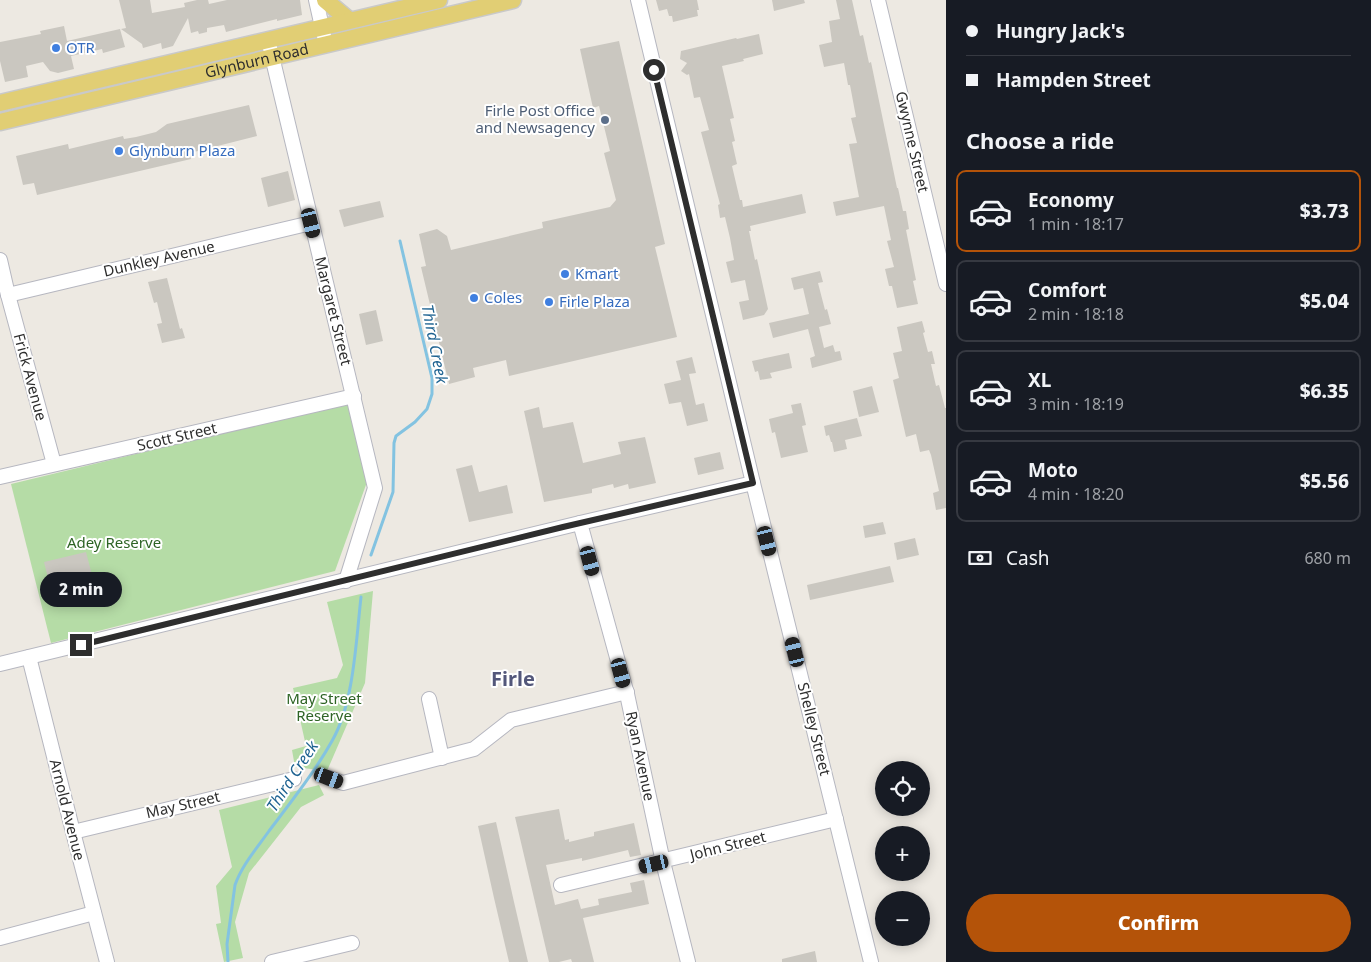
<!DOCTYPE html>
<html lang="en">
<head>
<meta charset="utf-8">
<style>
	body { margin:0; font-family:"Noto Sans",sans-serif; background:#20242c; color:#f1f3f6; height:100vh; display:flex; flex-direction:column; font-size:19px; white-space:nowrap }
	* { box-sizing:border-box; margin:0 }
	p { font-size:16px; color:#9ea1a6 }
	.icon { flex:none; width:28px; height:28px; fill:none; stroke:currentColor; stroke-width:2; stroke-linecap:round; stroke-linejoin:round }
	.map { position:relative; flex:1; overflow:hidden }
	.side { display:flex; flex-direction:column; background:#171b24; width:425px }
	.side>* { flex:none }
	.top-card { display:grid; align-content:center; height:110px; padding:0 20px; background:#171b24 }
	.tools { position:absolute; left:875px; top:761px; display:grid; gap:10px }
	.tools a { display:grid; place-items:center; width:55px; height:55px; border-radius:50%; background:#171b24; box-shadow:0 2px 12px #0003; font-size:25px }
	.end { position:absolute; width:22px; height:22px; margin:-11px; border:6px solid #2e2e2e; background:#fff; box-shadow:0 0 0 2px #fff }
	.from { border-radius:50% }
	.bubble { position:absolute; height:35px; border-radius:18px; background:#171b24; box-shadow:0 2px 12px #0003; font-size:16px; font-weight:800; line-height:35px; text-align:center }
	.car { position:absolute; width:15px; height:30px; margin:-15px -8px; border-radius:6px; box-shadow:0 0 4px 1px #0007; background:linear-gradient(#222 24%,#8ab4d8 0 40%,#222 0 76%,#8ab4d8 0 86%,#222 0) }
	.top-card b { display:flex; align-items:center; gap:18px; height:48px; font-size:19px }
	.top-card b+b { border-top:1px solid #363941 }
	.top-card i { width:12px; height:12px; background:#f1f3f6 }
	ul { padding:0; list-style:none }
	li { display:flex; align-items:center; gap:15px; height:82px; margin:0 10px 8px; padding:0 10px; border:2px solid #363941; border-radius:10px }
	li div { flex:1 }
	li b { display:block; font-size:19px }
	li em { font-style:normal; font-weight:800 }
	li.on { border-color:#b45309 }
	li>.icon { width:45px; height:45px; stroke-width:1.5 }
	h2 { padding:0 20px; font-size:22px; line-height:60px }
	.pay { display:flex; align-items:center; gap:12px; height:55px; padding:0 20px; font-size:19px }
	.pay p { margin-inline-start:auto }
	.action { display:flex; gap:10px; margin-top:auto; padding:10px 20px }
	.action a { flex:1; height:58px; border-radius:30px; background:#b45309; color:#fff; font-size:20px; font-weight:800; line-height:58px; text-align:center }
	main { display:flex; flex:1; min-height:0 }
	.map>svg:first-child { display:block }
	.green { fill:#b5dca6 }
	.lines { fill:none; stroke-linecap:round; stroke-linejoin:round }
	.stream { stroke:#83c3e1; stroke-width:3 }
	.building { fill:#cac7c0 }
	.minor-casing { stroke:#b6b7c0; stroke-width:16 }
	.major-casing { stroke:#c9c9c9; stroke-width:19 }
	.minor { stroke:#fff; stroke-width:14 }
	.major { stroke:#e1ce74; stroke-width:16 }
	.route { stroke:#2e2e2e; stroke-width:6 }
	.shop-dot { fill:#3f7fe0; stroke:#fff; stroke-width:2 }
	.service-dot { fill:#5c6f8a; stroke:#fff; stroke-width:2 }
	.labels { text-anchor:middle; stroke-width:4; stroke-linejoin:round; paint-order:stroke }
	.shop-label { font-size:15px; fill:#366cbe; stroke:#fff; text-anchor:start }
	.street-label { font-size:15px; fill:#2e2e2e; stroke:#fff }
	.service-label { font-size:15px; fill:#4e5e75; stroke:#fff; text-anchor:end }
	.park-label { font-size:15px; fill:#2e6425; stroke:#fff }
	.water-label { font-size:16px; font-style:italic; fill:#1f6391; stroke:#fff }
	.district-label { font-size:20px; font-weight:bold; fill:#53577a; stroke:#fff }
</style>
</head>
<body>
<main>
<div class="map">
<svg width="946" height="962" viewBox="0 0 946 962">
	<rect width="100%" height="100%" fill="#ede9e2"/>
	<!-- green -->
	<g class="green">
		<path d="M351,402L367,482L335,571L51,643L11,484Z"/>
		<path d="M373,591L365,683L327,771L295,767L292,750L306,746L293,688L337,678L343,665L327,602Z"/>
		<path d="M319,785L324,795L301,807L249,873L235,922L243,958L224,962L216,924L221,923L216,886L232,867L219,810Z"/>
	</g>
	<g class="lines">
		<!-- stream -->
		<g class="stream">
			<path d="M371,555L393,492L394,443L396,436L415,422L427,409L432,394V378L400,241"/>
			<path d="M228,962L227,944L235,885C242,865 257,848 269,831C291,802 314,773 332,741C354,703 356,641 361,597"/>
		</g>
	</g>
	<!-- building -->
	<g class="building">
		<path d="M119,0H150L152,13L185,7L184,3L197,0H208L209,4L227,0H300L302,15L277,21V19L226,32L224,25L207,28V32L199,34L198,31L191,33L188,18L173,46L162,49L161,43L143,48L142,44L121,29L126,28Z"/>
		<path d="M656,0H697L699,10H697L698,16L673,22L672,16H669L667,9L659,11Z"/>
		<path d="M772,0H804L805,3L774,11Z"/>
		<path d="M836,0H852L860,36L863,35L869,63L871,62L897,188H898L903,211H906L909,229L906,230L916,280L913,281L918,304L897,308L892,286H889L885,269L894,267L887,241L891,240L884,206L836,216L833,202L859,197L849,144L857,143L851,118L856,117L850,85H848L844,63L824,67L819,45L832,42L829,21L840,19Z"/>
		<path d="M64,26L67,41L120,29L125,47L103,53L102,49L71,56L74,69L58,73L50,71L43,62L26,66L28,77L5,82L0,61V42L41,34L40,31Z"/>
		<path d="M759,34L763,54L743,59L744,61L722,66L734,118L730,119L735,141L732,142L737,164L732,166L740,200H742L743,207L802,194L806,213L750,226L751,231H749L755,260L757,259L768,309L764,315L743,320L739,302L749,300L745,280L731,283L726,262L734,260L730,238L725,217L720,218L718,205L720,204L701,132L709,130L700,97L694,98L689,74L687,75L681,71L687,63L680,59L681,51L736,38L737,39Z"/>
		<path d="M619,41L665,244L655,247L677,337L509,376L506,360L473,368L475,377L449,384L421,267L426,266L419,234L437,229L447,236L451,250L543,228L542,222L610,207L616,200L604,153L610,151L599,106L593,108L580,49Z"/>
		<path d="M249,105L257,136L190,153L191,159L37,195L34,183L23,185L16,156L68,144L69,149L123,136L124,139L136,137L156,132L167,124Z"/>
		<path d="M288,171L295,200L268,207L261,178Z"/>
		<path d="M380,201L384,217L344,227L339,210Z"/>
		<path d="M820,271L823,282L818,283L825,310L827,309L831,324L819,327L824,348L833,345L835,352L840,351L842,360L812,368L810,358L815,356L808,329L773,338L769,323L809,314L803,288L794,290L791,278Z"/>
		<path d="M167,278L180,329L182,328L185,338L162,343L157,324L162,323L157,302L154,303L148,282Z"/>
		<path d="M376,310L383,341L366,345L359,314Z"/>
		<path d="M922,321L925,332L923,333L928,352L932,351L935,364H931L936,386L939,385L945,408H946V508L936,510L933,493L939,491L931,455L929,450L920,452L916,434L906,437L893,380L899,378L893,353L902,351L897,327Z"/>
		<path d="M789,353L792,368L770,373L772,378L760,380L758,371L755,372L752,361Z"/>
		<path d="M692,357L696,373L689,374L696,405L704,403L708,421L687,426L681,402L669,404L664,384L681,380L676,361Z"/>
		<path d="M872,386L879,412L859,417L853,391Z"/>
		<path d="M801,403L806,425L802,426L808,452L781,458L775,432L772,433L769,419L793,413L791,405Z"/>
		<path d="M539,407L543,428L573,422L583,463L621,454L618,442L645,437L656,483L629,489L628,484L614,488L613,484L592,489V493L544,502L524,411Z"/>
		<path d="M857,418L862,436L845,440L847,449L834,452L832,442H831L829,435L826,436L824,426Z"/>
		<path d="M720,452L724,469L698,475L694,458Z"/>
		<path d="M472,465L479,492L507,485L513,513L469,522L456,469Z"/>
		<path d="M883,522L886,534L865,538L863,526Z"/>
		<path d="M915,538L919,555L897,560L894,543Z"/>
		<path d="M86,552L92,575L50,586L44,562Z"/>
		<path d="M890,566L894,582L810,600L807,585Z"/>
		<path d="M559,809L565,840L569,839V842L594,836V832L634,823L641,855L630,857L628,850L582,861V858L546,865L555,905L578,899L581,909L599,905L598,899L632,892L630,883L644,880L649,904L583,918L594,962H572L571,959L559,962H549L515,817Z"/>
		<path d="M496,822L514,902L528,962H509L494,898L478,826Z"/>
		<path d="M815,951L817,962H782V959Z"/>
	</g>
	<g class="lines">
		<defs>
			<g id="minor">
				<path d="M316,0L324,36"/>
				<path d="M638,0L753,483L871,962"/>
				<path d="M878,0L946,284"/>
				<path d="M270,48L375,488L346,581"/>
				<path d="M0,260L8,295L54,464"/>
				<path d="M8,295L311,223"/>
				<path d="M0,477L354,396"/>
				<path d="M580,523L627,694L663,862L688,962"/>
				<path d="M29,657L73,832L107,962"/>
				<path d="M0,664L580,523L753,483"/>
				<path d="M429,699L442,758"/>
				<path d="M329,778L343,783L474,749L511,720L627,692"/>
				<path d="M73,832L294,779"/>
				<path d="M561,885L836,819"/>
				<path d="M0,938L94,913"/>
				<path d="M272,962L352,943"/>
			</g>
			<g id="major">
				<path d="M325,0L349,20"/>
				<path d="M0,103L439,0"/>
				<path id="s1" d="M0,122L513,0"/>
			</g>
		</defs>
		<!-- minor casing -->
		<use href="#minor" class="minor-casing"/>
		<!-- major casing -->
		<use href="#major" class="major-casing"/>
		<!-- minor -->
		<use href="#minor" class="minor"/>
		<!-- major -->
		<use href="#major" class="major"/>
	</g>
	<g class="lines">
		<!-- route -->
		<path class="route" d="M81,645L563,527L753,483L654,70"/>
	</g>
	<!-- markers -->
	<g class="shop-dot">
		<circle cx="56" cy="48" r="5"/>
		<circle cx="119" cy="151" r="5"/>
		<circle cx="565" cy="274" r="5"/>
		<circle cx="474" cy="298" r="5"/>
		<circle cx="549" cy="302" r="5"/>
	</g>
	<circle class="service-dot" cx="605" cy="120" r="5"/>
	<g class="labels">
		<!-- shop labels -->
		<g class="shop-label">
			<text x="66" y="53">OTR</text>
			<text x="129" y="156">Glynburn Plaza</text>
			<text x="575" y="279">Kmart</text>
			<text x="484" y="303">Coles</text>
			<text x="559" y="307">Firle Plaza</text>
		</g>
		<!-- street labels -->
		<g class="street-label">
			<text dy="5" stroke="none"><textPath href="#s1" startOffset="264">Glynburn Road</textPath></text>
			<text transform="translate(912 142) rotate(77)" y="5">Gwynne Street</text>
			<text transform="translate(159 259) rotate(-13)" y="5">Dunkley Avenue</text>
			<text transform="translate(333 311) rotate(76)" y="5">Margaret Street</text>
			<text transform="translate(30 377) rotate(75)" y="5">Frick Avenue</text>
			<text transform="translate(177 437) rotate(-13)" y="5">Scott Street</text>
			<text transform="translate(814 729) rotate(76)" y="5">Shelley Street</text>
			<text transform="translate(640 756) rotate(78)" y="5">Ryan Avenue</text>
			<text transform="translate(183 805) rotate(-13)" y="5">May Street</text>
			<text transform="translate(67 810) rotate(76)" y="5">Arnold Avenue</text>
			<text transform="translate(728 846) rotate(-14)" y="5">John Street</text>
		</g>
		<!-- service labels -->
		<g class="service-label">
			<text x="595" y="116">Firle Post Office<tspan x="595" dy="17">and Newsagency</tspan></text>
		</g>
		<!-- park labels -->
		<g class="park-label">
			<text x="114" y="548">Adey Reserve</text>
			<text x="324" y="704">May Street<tspan x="324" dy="17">Reserve</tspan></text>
		</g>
		<!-- water labels -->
		<g class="water-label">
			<text transform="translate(435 344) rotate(79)" y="6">Third Creek</text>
			<text transform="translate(292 776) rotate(-57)" y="6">Third Creek</text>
		</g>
		<!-- district labels -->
		<g class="district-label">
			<text x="513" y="686">Firle</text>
		</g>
	</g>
</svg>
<div class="tools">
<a><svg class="icon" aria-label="locate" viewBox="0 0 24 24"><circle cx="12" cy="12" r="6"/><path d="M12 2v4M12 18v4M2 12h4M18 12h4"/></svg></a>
<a>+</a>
<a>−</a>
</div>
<i class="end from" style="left:654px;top:70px"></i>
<i class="end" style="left:81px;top:645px"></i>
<div class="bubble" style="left:40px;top:572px;width:82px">2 min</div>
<i class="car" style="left:311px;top:223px;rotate:166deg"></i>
<i class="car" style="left:767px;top:541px;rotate:166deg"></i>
<i class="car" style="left:590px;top:561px;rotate:165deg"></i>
<i class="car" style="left:795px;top:652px;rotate:346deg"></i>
<i class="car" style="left:621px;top:673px;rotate:165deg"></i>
<i class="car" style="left:329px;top:778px;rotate:111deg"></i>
<i class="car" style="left:654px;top:864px;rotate:257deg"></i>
</div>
<section class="side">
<div class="top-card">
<b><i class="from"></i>Hungry Jack's</b>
<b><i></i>Hampden Street</b>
</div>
<h2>Choose a ride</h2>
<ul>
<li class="on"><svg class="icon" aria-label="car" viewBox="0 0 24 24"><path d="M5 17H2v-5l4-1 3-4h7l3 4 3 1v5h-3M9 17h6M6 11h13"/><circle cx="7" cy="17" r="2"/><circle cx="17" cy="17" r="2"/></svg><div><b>Economy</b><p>1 min · 18:17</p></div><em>$3.73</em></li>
<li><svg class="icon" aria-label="car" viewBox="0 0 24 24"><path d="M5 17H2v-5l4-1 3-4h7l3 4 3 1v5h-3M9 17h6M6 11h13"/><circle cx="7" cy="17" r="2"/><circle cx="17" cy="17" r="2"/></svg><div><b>Comfort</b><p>2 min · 18:18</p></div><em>$5.04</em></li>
<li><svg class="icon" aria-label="car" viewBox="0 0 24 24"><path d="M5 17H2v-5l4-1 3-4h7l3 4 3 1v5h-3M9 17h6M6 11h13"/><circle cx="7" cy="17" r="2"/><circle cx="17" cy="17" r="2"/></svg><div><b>XL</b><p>3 min · 18:19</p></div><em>$6.35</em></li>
<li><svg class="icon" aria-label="car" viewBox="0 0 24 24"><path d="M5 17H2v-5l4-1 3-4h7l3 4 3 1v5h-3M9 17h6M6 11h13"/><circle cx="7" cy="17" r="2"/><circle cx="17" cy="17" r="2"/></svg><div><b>Moto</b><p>4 min · 18:20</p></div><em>$5.56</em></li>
</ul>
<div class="pay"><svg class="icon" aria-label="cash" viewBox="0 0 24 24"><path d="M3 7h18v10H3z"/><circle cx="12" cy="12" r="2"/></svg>Cash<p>680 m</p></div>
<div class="action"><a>Confirm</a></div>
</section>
</main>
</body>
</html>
